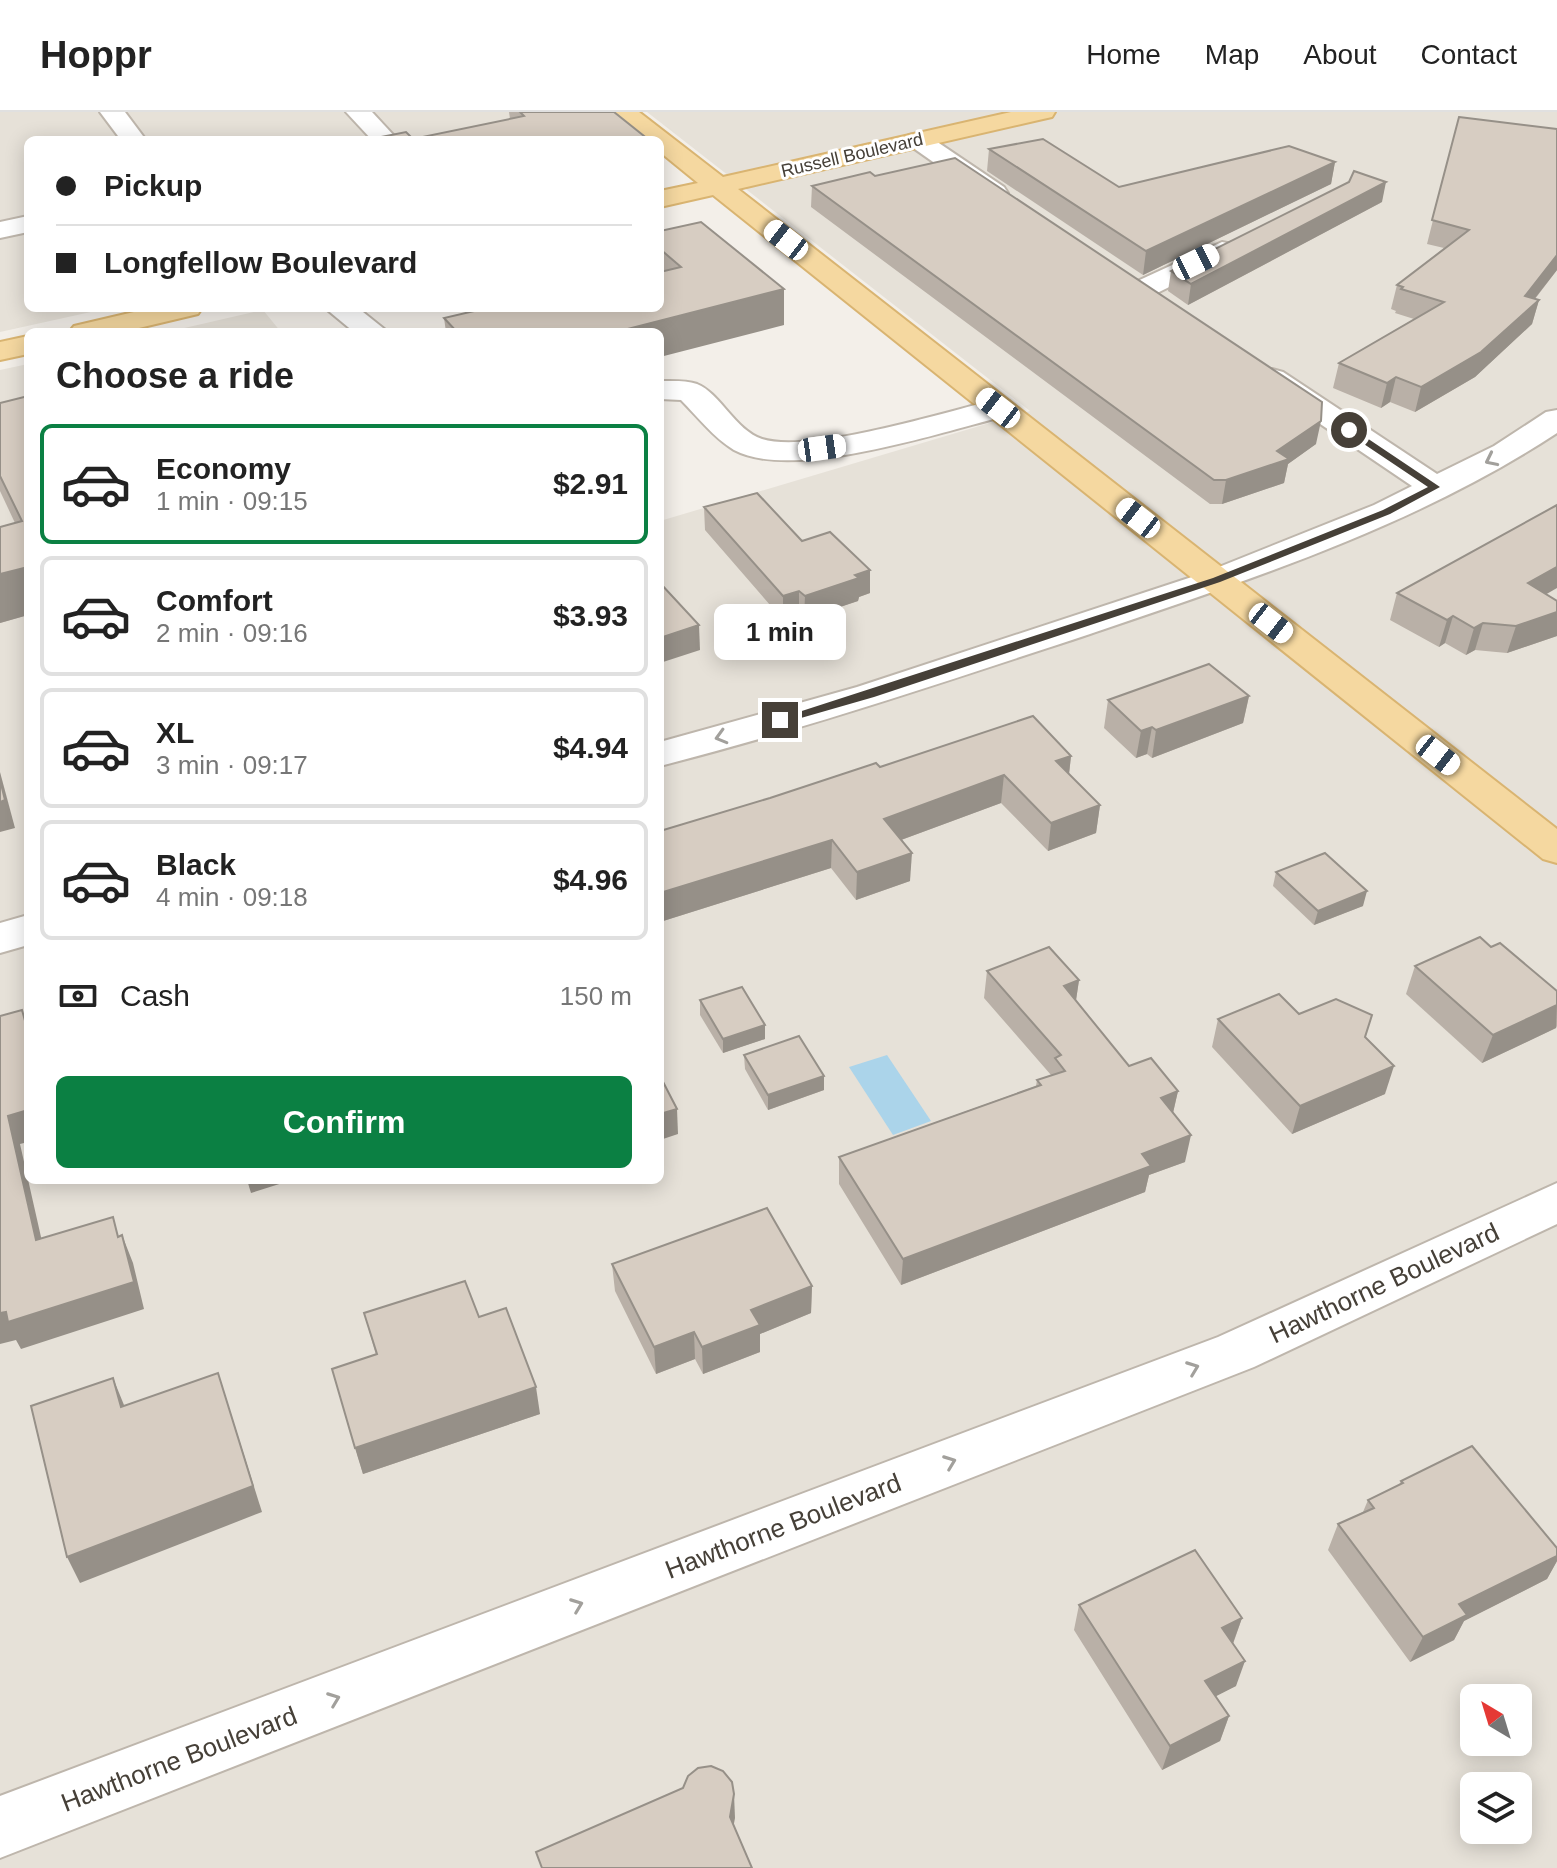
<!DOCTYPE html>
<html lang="en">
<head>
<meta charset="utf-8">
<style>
	body { margin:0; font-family:Arial,sans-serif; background:#f2f2f2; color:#222; height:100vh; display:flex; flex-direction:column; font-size:30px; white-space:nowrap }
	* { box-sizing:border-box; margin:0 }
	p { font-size:26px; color:#767676 }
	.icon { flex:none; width:44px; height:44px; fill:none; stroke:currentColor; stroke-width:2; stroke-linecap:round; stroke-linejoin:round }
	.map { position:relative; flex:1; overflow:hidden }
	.panel { position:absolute; left:24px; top:216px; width:640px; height:856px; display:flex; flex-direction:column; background:#fff; border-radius:12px; box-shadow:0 4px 20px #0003 }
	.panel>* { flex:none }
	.hud { position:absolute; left:24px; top:24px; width:640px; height:176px; border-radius:12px; box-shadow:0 4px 20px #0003; display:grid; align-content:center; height:176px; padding:0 32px; background:#fff }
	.needle { width:52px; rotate:322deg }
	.controls { position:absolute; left:1460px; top:1572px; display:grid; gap:16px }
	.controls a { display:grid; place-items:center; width:72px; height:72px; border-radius:12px; background:#fff; box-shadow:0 4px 20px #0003; font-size:40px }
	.end { position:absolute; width:36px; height:36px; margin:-18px; border:10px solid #464038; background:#fff; box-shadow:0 0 0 4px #fff }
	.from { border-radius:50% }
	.bubble { position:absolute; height:56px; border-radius:12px; background:#fff; box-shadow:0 4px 20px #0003; font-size:26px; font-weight:600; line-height:56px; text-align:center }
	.car { position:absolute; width:24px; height:48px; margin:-24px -12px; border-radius:10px; box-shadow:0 0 6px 2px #0007; background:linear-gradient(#fff 24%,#345 0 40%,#fff 0 76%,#345 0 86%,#fff 0) }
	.hud b { display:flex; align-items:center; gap:28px; height:76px; font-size:30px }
	.hud b+b { border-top:2px solid #e0e0e0 }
	.hud i { width:20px; height:20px; background:#222 }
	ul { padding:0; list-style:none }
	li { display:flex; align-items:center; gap:24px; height:120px; margin:0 16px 12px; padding:0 16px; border:4px solid #e0e0e0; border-radius:12px }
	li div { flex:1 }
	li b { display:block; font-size:30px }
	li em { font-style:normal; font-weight:600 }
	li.current { border-color:#0b8043 }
	li>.icon { width:72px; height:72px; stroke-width:1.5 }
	h2 { padding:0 32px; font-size:36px; line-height:96px }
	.pay { display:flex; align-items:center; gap:20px; height:88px; padding:0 32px; font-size:30px }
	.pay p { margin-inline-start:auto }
	.primary-button { display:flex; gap:16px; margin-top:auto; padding:16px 32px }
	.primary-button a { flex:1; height:92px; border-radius:12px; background:#0b8043; color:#fff; font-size:32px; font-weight:600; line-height:92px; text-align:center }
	header { display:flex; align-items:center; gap:48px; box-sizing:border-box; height:112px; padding:0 40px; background:#fff; border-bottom:2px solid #e0e0e0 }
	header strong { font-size:38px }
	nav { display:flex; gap:44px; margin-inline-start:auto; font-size:28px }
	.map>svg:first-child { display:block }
	.residential { fill:#e6e1d8; fill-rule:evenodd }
	.water { fill:#abd4ea }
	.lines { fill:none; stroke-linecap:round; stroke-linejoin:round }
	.minor-casing { stroke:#beb6ac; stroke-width:4 }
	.major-casing { stroke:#d9b471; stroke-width:4 }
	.minor { fill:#fff; fill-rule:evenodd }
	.major { fill:#f5d8a0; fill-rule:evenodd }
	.wall { fill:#b9b0a7 }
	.shaded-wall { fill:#969088 }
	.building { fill:#d7cdc2; stroke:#969088; stroke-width:2 }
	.oneway { stroke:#a2a09c }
	.route { fill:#464038 }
	.labels { text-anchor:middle; stroke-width:6; stroke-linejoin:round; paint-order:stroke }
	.far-street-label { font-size:18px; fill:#464038; stroke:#fff }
	.near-street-label { font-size:26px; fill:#464038; stroke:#fff }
</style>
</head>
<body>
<header>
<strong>Hoppr</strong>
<nav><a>Home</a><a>Map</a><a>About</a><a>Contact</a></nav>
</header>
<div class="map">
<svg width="1557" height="1756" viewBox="0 0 1557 1756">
	<rect width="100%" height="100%" fill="#f3efe9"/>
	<!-- residential -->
	<g class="residential">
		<path d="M0,0H594L629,28H28V196H109L0,220Z"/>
		<path d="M647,0H1557V1756H0V258L28,252V1068H660V409L1030,299ZM1474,1586H1518V1630H1474ZM1474,1674H1518V1718H1474Z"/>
		<path d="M263,198L281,220H167Z"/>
	</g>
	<!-- water -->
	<path class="water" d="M887,943L931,1009L893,1023L849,955Z"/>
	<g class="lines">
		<defs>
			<g id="minor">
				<path d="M100,0H125L146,28H121Z"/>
				<path d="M346,0H372L398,28H372Z"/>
				<path d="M918,21L927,23L1004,75L1008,81L1004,87H986L909,33L906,28L909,23Z"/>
				<path d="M28,104V120L0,126V110Z"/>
				<path d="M1222,130L1232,132L1236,138L1232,144L1151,184L1141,186L1131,184L1127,178L1131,172Z"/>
				<path d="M325,196H358L388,220H354Z"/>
				<path d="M1272,257L1283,260L1437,362L1494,334L1546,300L1557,298V321C1416,414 1249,468 1090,522C947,569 805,617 660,654V630L857,575L1204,461L1374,393L1412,374L1261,272L1257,266L1261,260Z"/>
				<path d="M660,269C672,269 686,268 697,272C720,281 735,318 762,327C810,342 946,300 998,287L1009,289L1013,296L1009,303C945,319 793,370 734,338C714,326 697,304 681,288L660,287Z"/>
				<path d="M28,803V833L0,841V811Z"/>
				<path d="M1557,1071V1112L1254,1255L0,1746V1684L1218,1225Z"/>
			</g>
			<g id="major">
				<path d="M612,0H639L723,65L1011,0H1055L1052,5L1043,7L738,77L1557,717V751L1543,747L713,83L660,95V79L698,71L660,40V28H645Z"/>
				<path d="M151,196H202L198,202L122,220H69L74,214Z"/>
				<path d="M28,224V242L0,248V230Z"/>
			</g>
		</defs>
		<!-- minor casing -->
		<use href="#minor" class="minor-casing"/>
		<!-- major casing -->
		<use href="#major" class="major-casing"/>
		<!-- minor -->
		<use href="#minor" class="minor"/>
		<!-- major -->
		<use href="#major" class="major"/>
	</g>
	<!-- wall -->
	<g class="wall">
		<path d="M509,0H614L413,27L510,7Z"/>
		<path d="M1459,5L1557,17V158L1535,187L1539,188L1532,212L1475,265L1415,300L1390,290L1381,296L1333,276L1339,251L1414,207L1395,201L1396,199L1391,197L1397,173L1444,136L1427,132Z"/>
		<path d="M989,37L1119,75L1335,50L1331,72L1143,163L987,59Z"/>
		<path d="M812,74L1316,332L1288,352L1284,371L1222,392H1210L811,95Z"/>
		<path d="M1382,90L1188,193L1168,179L1171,159Z"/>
		<path d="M660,119L784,213L660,220H446L444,206L660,196Z"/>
		<path d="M28,284V503L0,511V415L15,411L0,379V291Z"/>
		<path d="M704,395L802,429L870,458V481L859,485L858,489L804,507L799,502L783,508L705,418Z"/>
		<path d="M1397,481L1546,482L1557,489V524L1507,541L1475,538L1466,543L1445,531L1439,535L1390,508Z"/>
		<path d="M1249,584L1243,611L1152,646L1147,642L1136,646L1104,616L1108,588Z"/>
		<path d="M1071,644L1069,662L1100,693L1096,721L1048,739L1001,691L901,728L910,769L856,788L831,756L660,810V719L880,655Z"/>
		<path d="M1276,760L1363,794L1314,813L1273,774Z"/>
		<path d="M1491,835L1557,879V914L1556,916L1482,951L1406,882L1415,854Z"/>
		<path d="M987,859L1079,868L1076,888L1129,954L1178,979L1173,1001L1185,1050L1149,1063L1145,1080L901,1173L839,1072V1045L1036,974L1037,968L1051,963L984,886Z"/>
		<path d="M700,888L765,927L723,941L700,903Z"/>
		<path d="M1299,902L1365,925L1385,982L1292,1022L1212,935L1218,907Z"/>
		<path d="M744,943L824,964V978L768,998L745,957Z"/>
		<path d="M612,1152L812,1174L811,1201L760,1222V1240L703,1262L695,1247L656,1262L615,1179Z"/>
		<path d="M364,1201L479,1205L540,1302L363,1362L332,1257L376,1243Z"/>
		<path d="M1401,1369L1557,1436V1449L1547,1467L1464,1509L1454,1528L1410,1550L1328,1438L1338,1412L1363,1400L1368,1388L1399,1373Z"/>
		<path d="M1079,1493L1242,1506L1233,1532L1236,1574L1215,1584L1229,1604L1220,1629L1162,1658L1074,1518Z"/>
	</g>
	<!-- shaded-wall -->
	<g class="shaded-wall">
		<path d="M1335,50L1331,72L1143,163L1146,139Z"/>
		<path d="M1386,70L1382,90L1188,193L1191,172Z"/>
		<path d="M1557,143V158L1521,204L1539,188L1532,212L1475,265L1415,300L1421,275L1525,184Z"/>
		<path d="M784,177V213L660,245V220H616Z"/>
		<path d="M1396,265L1390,290L1381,296L1387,271Z"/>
		<path d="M1321,309L1316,332L1288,352L1284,371L1222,392L1226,368L1277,339Z"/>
		<path d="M28,455V503L0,511V462Z"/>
		<path d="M1557,455V476L1519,498L1528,471Z"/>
		<path d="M870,458V481L859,485L858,489L804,507L805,484L855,463Z"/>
		<path d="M799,479V502L783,508V484Z"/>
		<path d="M1557,500V524L1507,541L1516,514Z"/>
		<path d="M1453,504L1445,531L1439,535L1447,508Z"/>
		<path d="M1483,511L1475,538L1466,543L1474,516Z"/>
		<path d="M699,513L700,538L660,551V526Z"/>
		<path d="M1249,584L1243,611L1152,646L1156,618Z"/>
		<path d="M1152,615L1147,642L1136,646L1141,619Z"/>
		<path d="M1071,644L1068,671L1056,649Z"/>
		<path d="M0,660L15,716L0,720Z"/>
		<path d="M1004,663L1001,691L882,735L884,707Z"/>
		<path d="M1100,693L1096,721L1048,739L1051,711Z"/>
		<path d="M832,728L831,756L660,810V781Z"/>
		<path d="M912,741L910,769L856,788L857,760Z"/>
		<path d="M1367,779L1363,794L1314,813L1318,799Z"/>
		<path d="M1079,868L1075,895L1064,874Z"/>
		<path d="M1557,893L1556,916L1482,951L1493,923Z"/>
		<path d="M765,913V927L723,941V927Z"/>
		<path d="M1394,954L1385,982L1292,1022L1300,994Z"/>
		<path d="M824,964V978L768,998V983Z"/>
		<path d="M1178,979L1172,1005L1161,986Z"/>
		<path d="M677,997L678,1022L660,1028V1002Z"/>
		<path d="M28,998V1030L20,1032L48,1156L36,1128L8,1004Z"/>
		<path d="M1191,1023L1185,1050L1149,1063L1145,1080L901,1173L903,1147L1142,1042Z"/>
		<path d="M247,1068H292L251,1081Z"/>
		<path d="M122,1123L133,1151L144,1197L21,1237L16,1228L0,1232V1201Z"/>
		<path d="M812,1174L811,1201L760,1222V1240L703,1262L702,1235L751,1198Z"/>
		<path d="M694,1220L695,1247L656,1262L654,1235Z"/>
		<path d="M218,1261L262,1400L80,1471L67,1445Z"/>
		<path d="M113,1266L124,1293L132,1322L121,1295Z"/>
		<path d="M536,1275L540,1302L363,1362L355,1336Z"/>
		<path d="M1557,1444V1449L1547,1467L1464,1509L1454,1528L1410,1550L1423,1525L1459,1492Z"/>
		<path d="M1242,1506L1233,1531L1214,1541L1222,1516Z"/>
		<path d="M1245,1549L1236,1574L1197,1594L1205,1569Z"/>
		<path d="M1229,1604L1220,1629L1162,1658L1170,1634Z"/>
		<path d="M734,1682L735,1706L731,1728L730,1705Z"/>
	</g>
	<!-- building -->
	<g class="building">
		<path d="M520,0H614L649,28H366L406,20L413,27L524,4Z"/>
		<path d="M1459,5L1557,17V143L1525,184L1539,188L1481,240L1421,275L1396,265L1387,271L1339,251L1444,190L1401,177L1403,175L1397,173L1469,118L1432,108Z"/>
		<path d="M1043,27L1119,75L1289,34L1335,50L1146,139L989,37Z"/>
		<path d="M955,46L1322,290L1321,309L1277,339L1289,347L1226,368H1214L812,74L870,60L875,64Z"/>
		<path d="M1354,59L1386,70L1191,172L1171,159L1349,70Z"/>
		<path d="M701,110L784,177L616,220H457L444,206L487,196H660V160L681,155L660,137V119Z"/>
		<path d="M28,284V455L0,462V415L22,409L0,364V291Z"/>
		<path d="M757,381L802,429L830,420L870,458L855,463L859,466L805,484L799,479L783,484L704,395Z"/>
		<path d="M1557,393V455L1528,471L1557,489V500L1516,514L1483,511L1474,516L1453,504L1447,508L1397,481Z"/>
		<path d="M660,471L699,513L660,526Z"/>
		<path d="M1209,552L1249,584L1156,618L1152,615L1141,619L1108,588Z"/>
		<path d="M1033,604L1071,644L1056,649L1100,693L1051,711L1004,663L884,707L912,741L857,760L832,728L660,781V719L770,686L876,651L880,655Z"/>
		<path d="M0,668L5,688L0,690Z"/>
		<path d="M1325,741L1367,779L1318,799L1276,760Z"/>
		<path d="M1480,825L1491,835L1500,831L1557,879V893L1493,923L1415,854Z"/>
		<path d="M1049,835L1079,868L1064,874L1129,954L1151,946L1178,979L1161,986L1191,1023L1142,1042L1151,1054L903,1147L839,1045L1041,973L1037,968L1065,959L1055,946L1061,943L987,859Z"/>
		<path d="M742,875L765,913L723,927L700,888Z"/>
		<path d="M1279,882L1299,902L1336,887L1372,903L1365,925L1394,954L1300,994L1218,907Z"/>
		<path d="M22,898L27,916L28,915V998L8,1004L36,1128L113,1105L118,1125L122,1123L134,1170L8,1210L6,1200L0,1201V904Z"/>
		<path d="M799,924L824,964L768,983L744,943Z"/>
		<path d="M660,964L677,997L660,1002Z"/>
		<path d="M767,1096L812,1174L751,1198L760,1213L702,1235L694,1220L654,1235L612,1152Z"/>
		<path d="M465,1169L479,1205L506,1196L536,1275L355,1336L332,1257L377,1242L364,1201Z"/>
		<path d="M218,1261L253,1374L67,1445L31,1294L113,1266L121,1295Z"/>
		<path d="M1472,1334L1557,1436V1444L1459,1492L1467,1503L1423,1525L1338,1412L1374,1396L1368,1388L1403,1371L1401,1369Z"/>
		<path d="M1195,1438L1242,1506L1222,1516L1245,1549L1205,1569L1229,1604L1170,1634L1079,1493Z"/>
		<path d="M711,1654L723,1659L732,1670L734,1682L730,1705L752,1756H542L536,1740L683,1676L688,1664L698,1656Z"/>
	</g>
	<!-- one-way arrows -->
	<defs><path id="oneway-chevron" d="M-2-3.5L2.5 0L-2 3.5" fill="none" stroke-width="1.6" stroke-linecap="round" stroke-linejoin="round" transform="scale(2)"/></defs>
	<g class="oneway">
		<use href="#oneway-chevron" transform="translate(1491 348) rotate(154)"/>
		<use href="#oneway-chevron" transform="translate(721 625) rotate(164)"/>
		<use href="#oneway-chevron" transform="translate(1193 1256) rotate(-21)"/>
		<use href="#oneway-chevron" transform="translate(950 1350) rotate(-21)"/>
		<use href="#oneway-chevron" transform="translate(577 1493) rotate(-21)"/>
		<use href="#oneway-chevron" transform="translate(334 1587) rotate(-21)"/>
	</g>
	<!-- route -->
	<path class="route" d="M1346,316H1352L1440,375L1390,402L1220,470L874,585L780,612L774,608L1213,466L1383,398L1428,375L1346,320Z"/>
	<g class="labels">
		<!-- far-street labels -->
		<g class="far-street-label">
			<text transform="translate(852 43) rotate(-13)" y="6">Russell Boulevard</text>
		</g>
		<!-- near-street labels -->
		<g class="near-street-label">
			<text transform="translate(1384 1171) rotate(-25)" y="9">Hawthorne Boulevard</text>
			<text transform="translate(783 1414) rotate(-21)" y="9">Hawthorne Boulevard</text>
			<text transform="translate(179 1647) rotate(-21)" y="9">Hawthorne Boulevard</text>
		</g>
	</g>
</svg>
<div class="controls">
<a><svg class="needle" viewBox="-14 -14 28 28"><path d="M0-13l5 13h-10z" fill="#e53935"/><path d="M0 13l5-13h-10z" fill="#767676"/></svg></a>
<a><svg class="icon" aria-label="layers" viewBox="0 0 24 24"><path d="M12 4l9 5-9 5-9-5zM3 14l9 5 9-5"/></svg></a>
</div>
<i class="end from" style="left:1349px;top:318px"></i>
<i class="end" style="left:780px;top:608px"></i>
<div class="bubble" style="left:714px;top:492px;width:132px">1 min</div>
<i class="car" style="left:786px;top:128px;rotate:308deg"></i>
<i class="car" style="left:1196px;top:150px;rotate:64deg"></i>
<i class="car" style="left:998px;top:296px;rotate:308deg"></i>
<i class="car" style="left:822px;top:336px;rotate:82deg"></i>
<i class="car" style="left:1138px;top:406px;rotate:308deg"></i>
<i class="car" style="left:1271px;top:511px;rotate:128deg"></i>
<i class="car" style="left:1438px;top:643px;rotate:128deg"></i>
<div class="hud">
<b><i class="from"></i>Pickup</b>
<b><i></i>Longfellow Boulevard</b>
</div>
<section class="panel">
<h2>Choose a ride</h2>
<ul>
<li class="current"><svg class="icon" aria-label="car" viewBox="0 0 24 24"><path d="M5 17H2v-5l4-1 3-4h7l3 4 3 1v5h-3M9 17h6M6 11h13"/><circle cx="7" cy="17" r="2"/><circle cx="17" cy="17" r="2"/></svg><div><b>Economy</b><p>1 min · 09:15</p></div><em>$2.91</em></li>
<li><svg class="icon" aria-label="car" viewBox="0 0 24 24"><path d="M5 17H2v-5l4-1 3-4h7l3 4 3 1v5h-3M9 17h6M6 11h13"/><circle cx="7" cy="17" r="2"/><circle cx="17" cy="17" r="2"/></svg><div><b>Comfort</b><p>2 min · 09:16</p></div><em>$3.93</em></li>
<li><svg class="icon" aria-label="car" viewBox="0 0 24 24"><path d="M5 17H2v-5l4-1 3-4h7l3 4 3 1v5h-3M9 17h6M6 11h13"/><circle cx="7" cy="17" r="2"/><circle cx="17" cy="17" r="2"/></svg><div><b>XL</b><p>3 min · 09:17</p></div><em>$4.94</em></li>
<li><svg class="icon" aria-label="car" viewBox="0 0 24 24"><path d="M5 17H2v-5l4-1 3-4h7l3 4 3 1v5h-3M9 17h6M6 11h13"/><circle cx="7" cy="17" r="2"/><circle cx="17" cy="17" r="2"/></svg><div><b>Black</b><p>4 min · 09:18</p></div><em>$4.96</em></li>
</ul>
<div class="pay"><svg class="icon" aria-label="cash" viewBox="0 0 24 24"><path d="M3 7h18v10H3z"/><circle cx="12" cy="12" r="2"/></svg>Cash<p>150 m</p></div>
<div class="primary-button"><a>Confirm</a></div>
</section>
</div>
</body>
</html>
